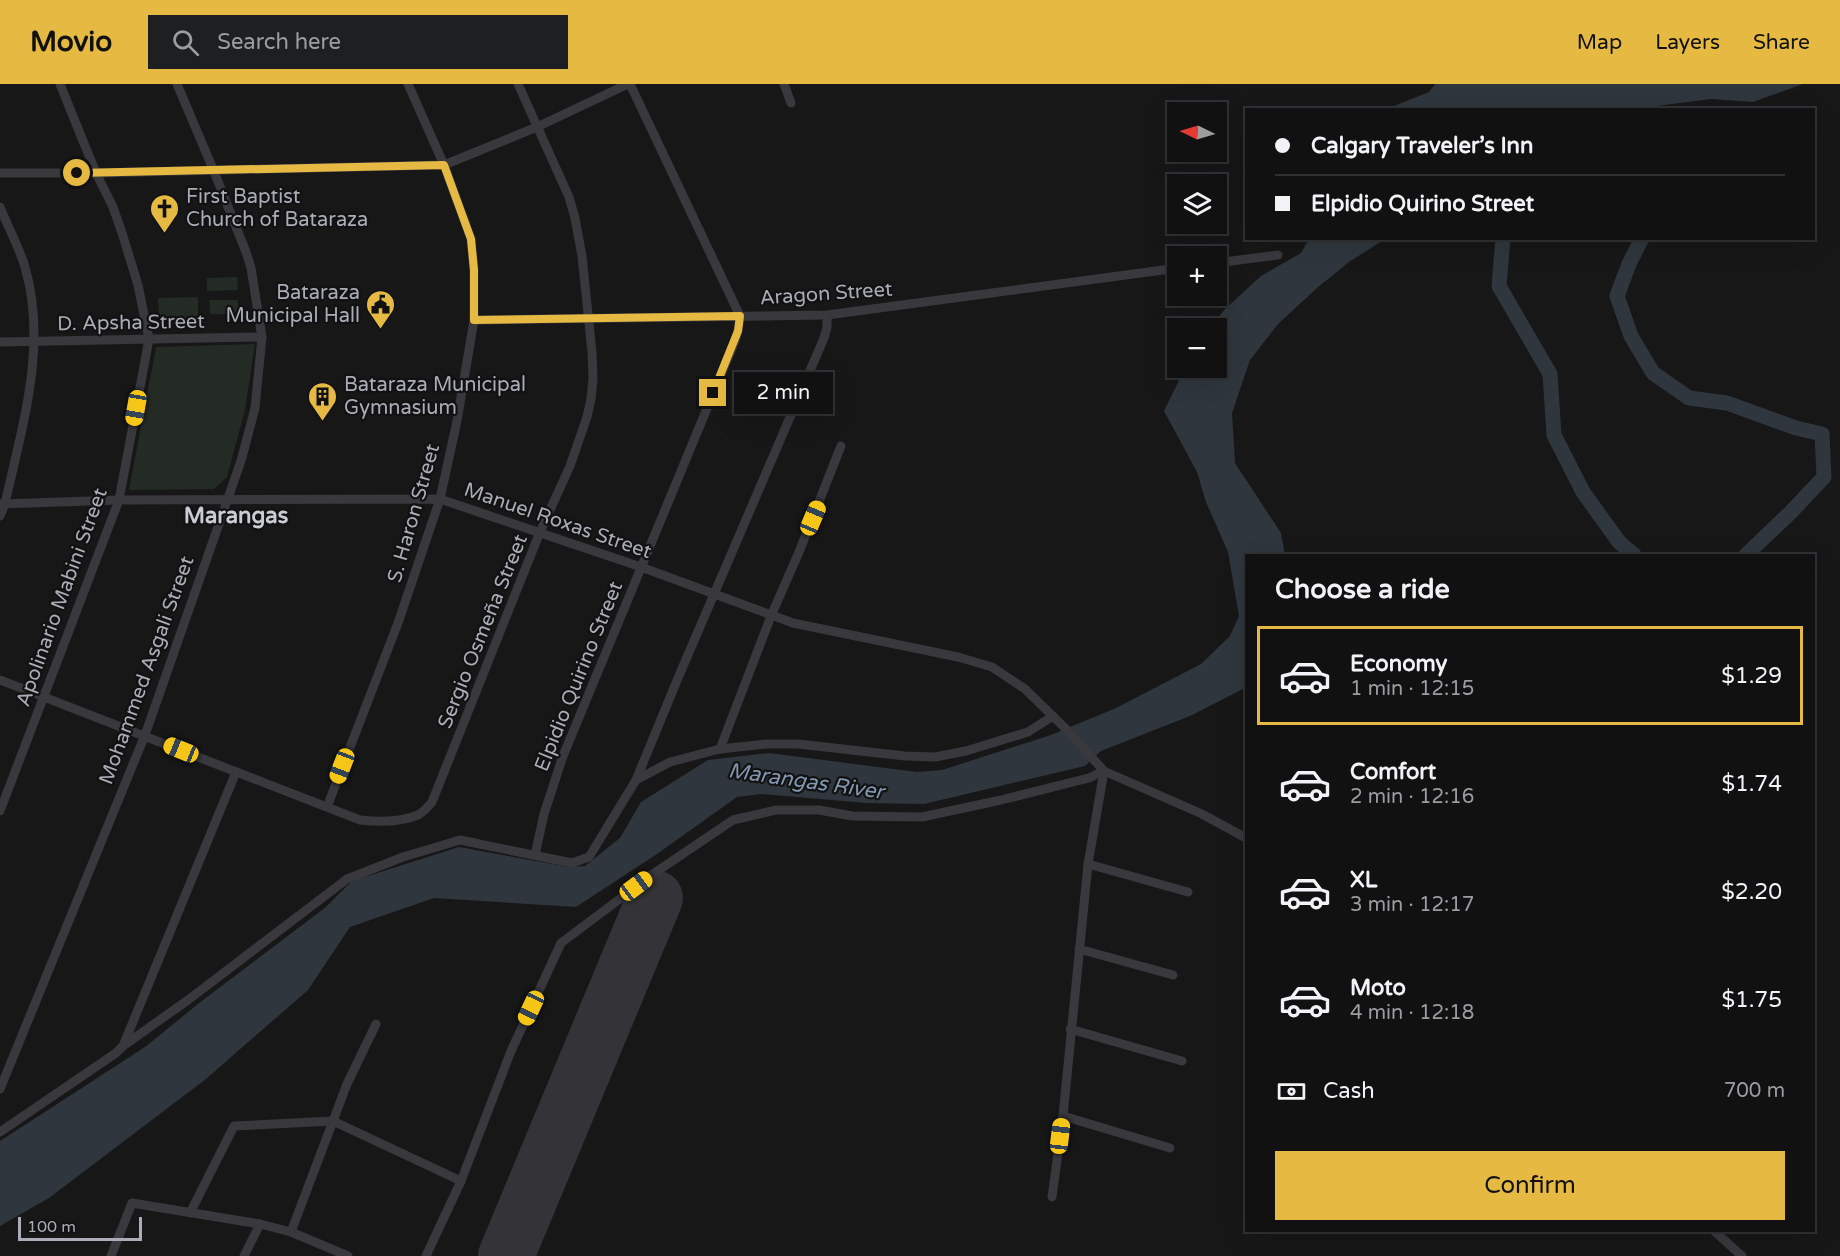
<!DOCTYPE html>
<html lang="en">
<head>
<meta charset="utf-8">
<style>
	body { margin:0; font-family:"Varela Round",sans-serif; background:#1e1f20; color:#f1f3f6; height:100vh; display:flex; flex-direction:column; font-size:22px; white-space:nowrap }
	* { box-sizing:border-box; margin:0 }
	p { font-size:20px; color:#9c9d9f }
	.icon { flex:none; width:33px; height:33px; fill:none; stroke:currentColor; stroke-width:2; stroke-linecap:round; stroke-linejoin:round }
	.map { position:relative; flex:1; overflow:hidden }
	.panel { position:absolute; left:1245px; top:470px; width:570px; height:678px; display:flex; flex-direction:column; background:#111112; border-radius:0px; box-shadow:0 6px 24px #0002,0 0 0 2px #303132 }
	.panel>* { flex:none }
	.guide { position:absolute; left:1245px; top:24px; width:570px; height:132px; border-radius:0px; box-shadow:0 6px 24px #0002,0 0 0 2px #303132; display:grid; align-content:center; height:132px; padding:0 30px; background:#111112 }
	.needle { width:39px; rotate:275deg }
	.tools { position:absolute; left:1167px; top:18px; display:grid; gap:12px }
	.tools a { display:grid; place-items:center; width:60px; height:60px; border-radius:0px; background:#111112; box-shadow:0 6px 24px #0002,0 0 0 2px #303132; font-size:30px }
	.scale { position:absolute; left:18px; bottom:15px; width:124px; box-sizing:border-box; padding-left:6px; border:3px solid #aaadb7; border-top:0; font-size:16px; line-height:21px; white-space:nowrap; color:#aaadb7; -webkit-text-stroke:4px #121213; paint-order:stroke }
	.end { position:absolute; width:27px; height:27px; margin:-14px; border:8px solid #e5b942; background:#111; box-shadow:0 0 0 3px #111 }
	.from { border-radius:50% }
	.bubble { position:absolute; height:42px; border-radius:0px; background:#111112; box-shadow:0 6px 24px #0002,0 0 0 2px #303132; font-size:20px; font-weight:600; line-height:42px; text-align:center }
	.car { position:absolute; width:18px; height:36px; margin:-18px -9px; border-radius:8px; box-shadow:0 0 4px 2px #0007; background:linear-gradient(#f5c518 24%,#345 0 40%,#f5c518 0 76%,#345 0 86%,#f5c518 0) }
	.guide b { display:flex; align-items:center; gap:21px; height:57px; font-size:22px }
	.guide b+b { border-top:2px solid #303132 }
	.guide i { width:15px; height:15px; background:#f1f3f6 }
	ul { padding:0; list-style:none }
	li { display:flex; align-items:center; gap:18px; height:99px; margin:0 12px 9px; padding:0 18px; border:3px solid transparent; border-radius:0px }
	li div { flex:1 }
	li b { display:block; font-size:22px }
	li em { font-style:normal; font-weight:600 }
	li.selected { border-color:#e5b942 }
	li>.icon { width:54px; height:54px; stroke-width:1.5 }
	h2 { padding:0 30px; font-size:27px; line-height:72px }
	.pay { display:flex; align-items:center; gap:15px; height:66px; padding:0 30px; font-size:22px }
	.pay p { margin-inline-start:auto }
	.primary-button { display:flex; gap:12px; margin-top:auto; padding:12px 30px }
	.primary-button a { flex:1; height:69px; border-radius:0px; background:#e5b942; color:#111; font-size:24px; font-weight:600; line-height:69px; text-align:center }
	header { display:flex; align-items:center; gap:36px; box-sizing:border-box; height:84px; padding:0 30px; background:#e5b942; color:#111 }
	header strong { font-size:28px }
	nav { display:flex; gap:33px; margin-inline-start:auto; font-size:21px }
	.search { width:420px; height:54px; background:#1e1f20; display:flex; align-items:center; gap:15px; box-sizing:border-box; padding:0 21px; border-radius:0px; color:#9c9d9f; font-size:22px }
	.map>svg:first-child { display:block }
	.green { fill:#232b24 }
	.water { fill:#2f363d }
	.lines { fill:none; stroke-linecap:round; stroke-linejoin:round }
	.river { stroke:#2f363d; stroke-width:15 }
	.runway { stroke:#343438; stroke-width:56 }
	.minor { stroke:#38383d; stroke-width:9 }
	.route { stroke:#e5b942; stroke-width:8 }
	.labels { text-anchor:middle; stroke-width:4.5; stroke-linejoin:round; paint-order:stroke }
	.poi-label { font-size:20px; fill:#aaadb7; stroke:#121213; text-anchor:start }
	.street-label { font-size:20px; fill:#aaadb7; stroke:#121213 }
	.water-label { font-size:21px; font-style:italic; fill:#8398b0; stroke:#121213 }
	.quarter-label { font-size:22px; font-weight:bold; fill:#caccd4; stroke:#121213 }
</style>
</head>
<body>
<header>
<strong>Movio</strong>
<div class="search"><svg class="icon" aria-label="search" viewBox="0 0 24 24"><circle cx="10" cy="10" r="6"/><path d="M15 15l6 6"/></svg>Search here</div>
<nav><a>Map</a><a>Layers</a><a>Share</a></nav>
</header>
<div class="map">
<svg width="1840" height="1172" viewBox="0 0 1840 1172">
	<rect width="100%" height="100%" fill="#171718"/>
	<!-- green -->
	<g class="green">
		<path d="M237,193L238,206L207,207V194Z"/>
		<path d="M198,213V235H159L158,214Z"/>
		<path d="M209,216H238V230H210Z"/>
		<path d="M255,260L245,326L227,393L214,405L129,406L156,263Z"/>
	</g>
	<!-- water -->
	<g class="water">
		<path d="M1435,0H1803L1753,18L1711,15L1626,26L1391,25L1394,22L1429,8Z"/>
		<path d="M1309,155H1385L1349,178L1317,204L1278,240L1250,276L1232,329L1235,379L1281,449L1285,471H1246L1245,604L1190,632L1101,667L1085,682L924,720L866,719L761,710L737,713L657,770L576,823L434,814L350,843L308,906L206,995L49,1114L0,1142V1057L145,963L203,916L326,823L352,797L459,763L569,783L585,782L620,754L641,718L708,676L769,669L917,688L942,686L1051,651L1116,624L1201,580L1230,552L1239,532L1228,468L1206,418L1197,388L1164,327L1185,284H1216V244H1209L1225,225L1261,192L1301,169Z"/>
	</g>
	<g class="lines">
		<!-- river -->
		<g class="river">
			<path d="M1503,154L1499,202L1550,290L1554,351L1583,408L1619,458L1634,471"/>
			<path d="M1642,154L1629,180L1617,212L1631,252L1653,289L1689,314L1727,319L1796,344L1822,350L1824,393L1792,427L1746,471"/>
		</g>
		<!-- runway -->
		<path class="runway" d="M506,1172L655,814"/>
		<!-- minor -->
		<g class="minor">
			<path d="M784,0L791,19"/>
			<path d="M0,89H96L444,81L537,43L628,0"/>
			<path d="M0,123C8,143 19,163 25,183C48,262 22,342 5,420L0,432"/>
			<path d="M1216,179L1278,171"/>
			<path d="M474,236L827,231L1178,184"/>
			<path d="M0,258L262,253"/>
			<path d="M0,420L119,416L440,415L641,483L793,539L958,573L992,583L1025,605L1067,646L1104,687L1202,730L1246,754"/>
			<path d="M0,596L360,736C378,738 401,738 418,731C423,728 428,723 432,718L540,448L570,382L587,333L591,315L593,295L592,268L582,172L575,134L569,113L518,0"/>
			<path d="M720,665L771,532L799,468L841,362"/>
			<path d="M636,696L678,594L824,254L827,243V231"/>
			<path d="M327,723L398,539L440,415L457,337L474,236V186L471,155L444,81L408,0"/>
			<path d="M0,727L119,416L149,255L138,201L122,149L113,123L96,89L60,0"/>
			<path d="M535,771L544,730L563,672L735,257L738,247L740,232L630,0"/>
			<path d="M1088,780L1188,808"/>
			<path d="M1079,865L1173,891"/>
			<path d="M1070,945L1182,977"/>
			<path d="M123,962L188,916L347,795L403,773L460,756L572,779L589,773L636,696L670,678L720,665L767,660H798L905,672L935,673L966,667L1028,648L1053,632"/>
			<path d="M0,1005L145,651L241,377L255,324L262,253L251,184L246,168L213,85L177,0"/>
			<path d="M1063,1032L1170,1064"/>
			<path d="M0,1048L116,969L123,962L236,688"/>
			<path d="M1052,1113L1063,1032L1088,780L1104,687"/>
			<path d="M190,1129L234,1042L333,1037L461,1097"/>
			<path d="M1713,1146L1742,1172"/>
			<path d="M291,1148L347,1000L376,940"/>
			<path d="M111,1172L132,1119L260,1140L291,1148L348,1172"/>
			<path d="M244,1172L260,1140"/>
			<path d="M426,1172L461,1097L511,967L561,859L653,790L733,736L776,726H819L852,732L922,733L1001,716L1089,694L1104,687"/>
		</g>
	</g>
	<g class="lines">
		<!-- route -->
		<path class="route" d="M77,89L444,81L471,155L474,186V236L740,232L738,247L713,309"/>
	</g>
	<!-- icons -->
	<defs>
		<symbol id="church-pin" viewBox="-11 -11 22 30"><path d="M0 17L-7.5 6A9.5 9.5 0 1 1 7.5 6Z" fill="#e5b942" stroke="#121213"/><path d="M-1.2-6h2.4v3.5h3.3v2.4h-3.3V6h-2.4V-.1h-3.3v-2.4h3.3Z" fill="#111"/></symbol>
		<symbol id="civic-pin" viewBox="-11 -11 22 30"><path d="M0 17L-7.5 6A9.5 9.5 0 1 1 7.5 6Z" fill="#e5b942" stroke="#121213"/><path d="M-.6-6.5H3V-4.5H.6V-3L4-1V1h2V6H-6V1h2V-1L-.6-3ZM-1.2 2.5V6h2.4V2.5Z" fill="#111"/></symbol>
		<symbol id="building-pin" viewBox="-11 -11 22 30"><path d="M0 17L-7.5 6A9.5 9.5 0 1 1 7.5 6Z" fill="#e5b942" stroke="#121213"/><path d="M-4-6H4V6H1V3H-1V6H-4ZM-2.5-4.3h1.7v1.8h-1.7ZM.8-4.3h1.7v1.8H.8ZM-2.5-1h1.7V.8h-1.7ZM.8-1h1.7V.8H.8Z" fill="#111"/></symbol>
	</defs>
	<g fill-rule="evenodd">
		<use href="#church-pin" x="148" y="108" width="33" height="45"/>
		<use href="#civic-pin" x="364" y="204" width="33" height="45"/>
		<use href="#building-pin" x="306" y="296" width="33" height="45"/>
	</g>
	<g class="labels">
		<!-- poi labels -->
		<g class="poi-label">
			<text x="186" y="119">First Baptist<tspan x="186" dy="23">Church of Bataraza</tspan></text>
			<text x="360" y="215" text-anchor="end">Bataraza<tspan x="360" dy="23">Municipal Hall</tspan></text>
			<text x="344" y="307">Bataraza Municipal<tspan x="344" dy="23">Gymnasium</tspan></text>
		</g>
		<!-- street labels -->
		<g class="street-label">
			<text transform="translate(826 209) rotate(-4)" y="7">Aragon Street</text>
			<text transform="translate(131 238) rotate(-1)" y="7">D. Apsha Street</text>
			<text transform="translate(413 429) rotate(-74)" y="7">S. Haron Street</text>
			<text transform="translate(558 436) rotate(19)" y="7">Manuel Roxas Street</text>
			<text transform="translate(61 513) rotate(-70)" y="7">Apolinario Mabini Street</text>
			<text transform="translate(482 547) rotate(-68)" y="7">Sergio Osmeña Street</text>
			<text transform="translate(146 586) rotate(-70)" y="7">Mohammed Asgali Street</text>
			<text transform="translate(578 592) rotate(-68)" y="7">Elpidio Quirino Street</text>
		</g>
		<!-- water labels -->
		<g class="water-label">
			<text transform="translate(806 697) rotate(8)" y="7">Marangas River</text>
		</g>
		<!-- quarter labels -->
		<g class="quarter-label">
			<text x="236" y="439">Marangas</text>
		</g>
	</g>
</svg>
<div class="tools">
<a><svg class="needle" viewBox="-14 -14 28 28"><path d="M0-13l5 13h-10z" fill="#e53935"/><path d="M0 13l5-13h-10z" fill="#9c9d9f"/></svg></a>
<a><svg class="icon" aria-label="layers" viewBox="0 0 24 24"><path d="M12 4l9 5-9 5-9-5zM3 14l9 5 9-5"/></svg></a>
<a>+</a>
<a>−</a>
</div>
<div class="scale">100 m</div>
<i class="end from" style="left:77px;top:89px"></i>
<i class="end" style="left:713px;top:309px"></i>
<div class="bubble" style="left:734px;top:288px;width:99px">2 min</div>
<i class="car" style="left:136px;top:324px;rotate:190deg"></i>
<i class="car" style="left:813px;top:434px;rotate:23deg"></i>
<i class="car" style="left:181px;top:666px;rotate:292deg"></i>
<i class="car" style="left:342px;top:682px;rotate:201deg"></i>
<i class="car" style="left:636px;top:802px;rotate:53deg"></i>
<i class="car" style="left:531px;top:924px;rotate:205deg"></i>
<i class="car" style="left:1060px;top:1052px;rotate:7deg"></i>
<div class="guide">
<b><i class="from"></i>Calgary Traveler’s Inn</b>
<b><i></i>Elpidio Quirino Street</b>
</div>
<section class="panel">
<h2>Choose a ride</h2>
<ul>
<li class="selected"><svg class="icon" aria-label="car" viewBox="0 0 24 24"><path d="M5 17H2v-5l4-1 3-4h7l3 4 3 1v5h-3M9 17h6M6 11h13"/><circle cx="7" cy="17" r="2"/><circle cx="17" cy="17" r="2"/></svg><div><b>Economy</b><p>1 min · 12:15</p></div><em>$1.29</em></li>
<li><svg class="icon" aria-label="car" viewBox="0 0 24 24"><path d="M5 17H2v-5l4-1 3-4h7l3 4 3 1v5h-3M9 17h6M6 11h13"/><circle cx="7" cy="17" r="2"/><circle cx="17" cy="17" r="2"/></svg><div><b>Comfort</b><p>2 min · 12:16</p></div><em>$1.74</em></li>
<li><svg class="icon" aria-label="car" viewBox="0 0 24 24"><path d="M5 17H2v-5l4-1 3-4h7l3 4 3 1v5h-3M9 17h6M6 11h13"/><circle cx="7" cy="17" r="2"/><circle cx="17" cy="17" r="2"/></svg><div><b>XL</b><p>3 min · 12:17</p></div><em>$2.20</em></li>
<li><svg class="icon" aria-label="car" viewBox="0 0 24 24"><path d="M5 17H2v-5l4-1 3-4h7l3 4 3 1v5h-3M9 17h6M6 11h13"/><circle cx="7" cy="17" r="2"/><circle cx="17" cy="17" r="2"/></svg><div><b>Moto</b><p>4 min · 12:18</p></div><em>$1.75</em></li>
</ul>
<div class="pay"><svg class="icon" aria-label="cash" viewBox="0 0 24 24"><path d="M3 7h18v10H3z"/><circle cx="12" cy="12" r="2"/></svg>Cash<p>700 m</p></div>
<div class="primary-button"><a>Confirm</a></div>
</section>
</div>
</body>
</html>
